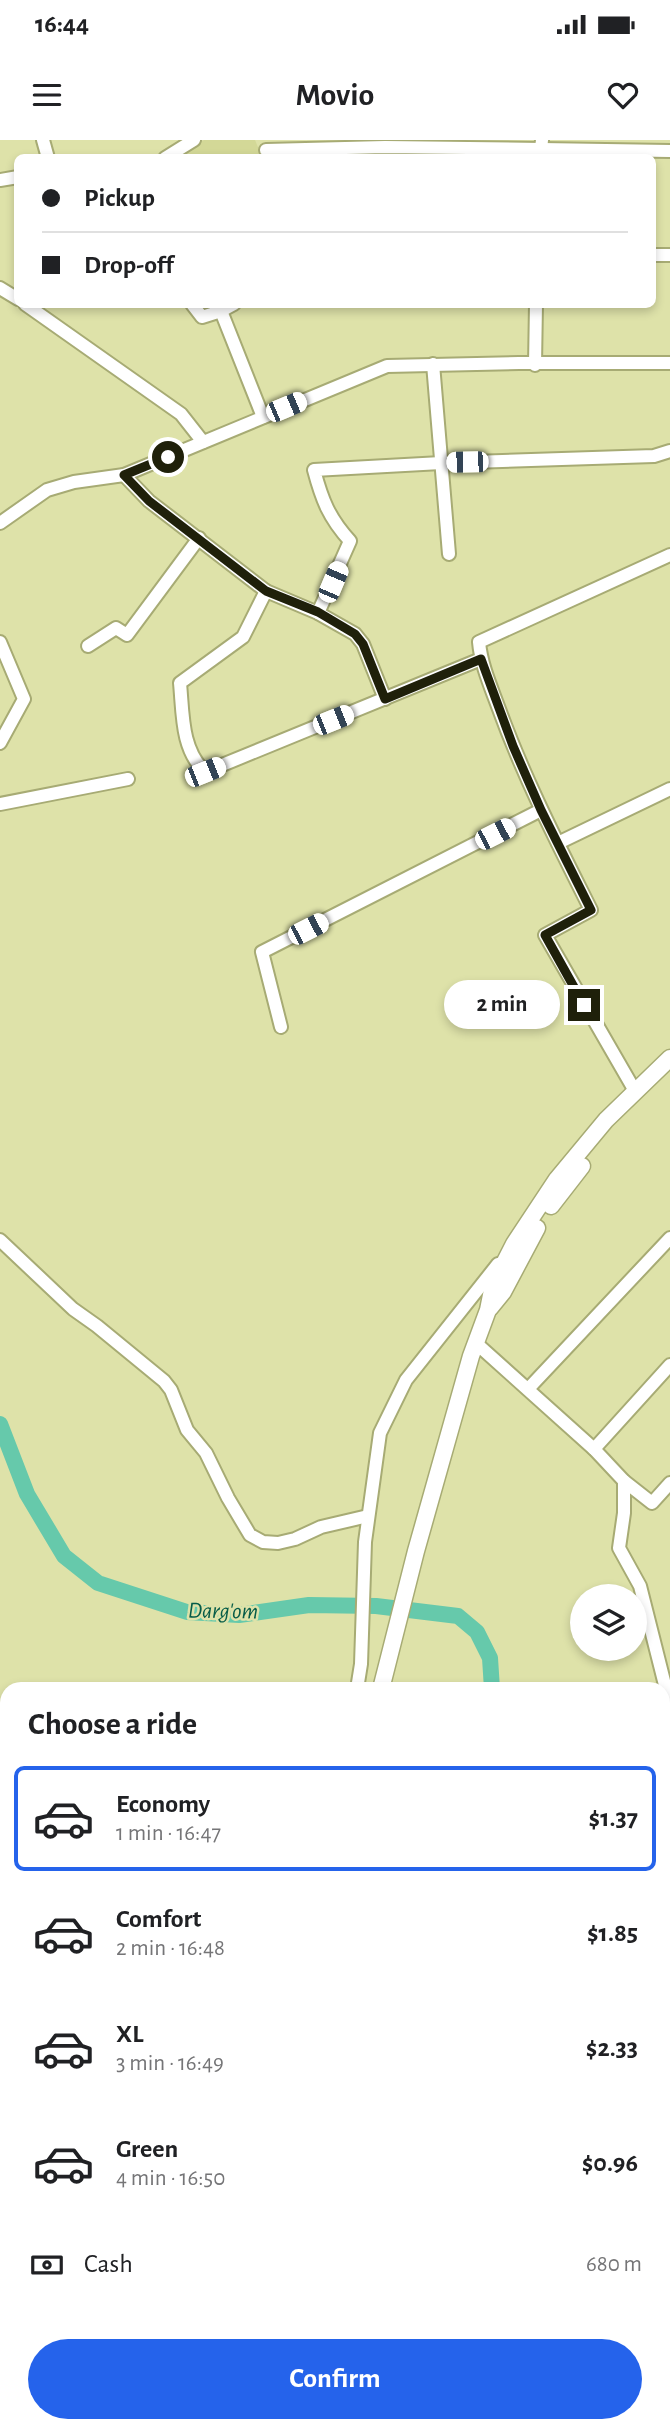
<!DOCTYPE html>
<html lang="en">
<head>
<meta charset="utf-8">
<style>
	body { margin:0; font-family:"Alegreya Sans",sans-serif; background:#f2f2f2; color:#202124; height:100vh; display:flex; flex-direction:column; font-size:26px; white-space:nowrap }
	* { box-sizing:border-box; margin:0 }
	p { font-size:23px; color:#757577 }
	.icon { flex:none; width:38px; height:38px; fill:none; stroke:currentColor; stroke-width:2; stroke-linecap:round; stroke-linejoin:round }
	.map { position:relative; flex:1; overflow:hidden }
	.sheet { position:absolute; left:0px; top:1542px; width:670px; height:751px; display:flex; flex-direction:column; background:#fff; border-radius:21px 21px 0 0; box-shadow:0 4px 10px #0003 }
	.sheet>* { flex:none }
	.guide { position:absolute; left:14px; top:14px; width:642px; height:154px; border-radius:10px; box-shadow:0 4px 10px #0003; display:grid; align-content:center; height:154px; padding:0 28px; background:#fff }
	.buttons { position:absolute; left:570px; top:1444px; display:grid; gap:14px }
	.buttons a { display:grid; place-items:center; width:77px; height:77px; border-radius:50%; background:#fff; box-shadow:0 4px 10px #0003; font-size:35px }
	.end { position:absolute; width:32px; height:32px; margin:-16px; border:9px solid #1f200a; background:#fff; box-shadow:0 0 0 4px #fff }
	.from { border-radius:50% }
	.bubble { position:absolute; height:49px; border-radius:24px; background:#fff; box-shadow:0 4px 10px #0003; font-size:23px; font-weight:700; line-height:49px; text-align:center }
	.car { position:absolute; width:21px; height:42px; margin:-21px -10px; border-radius:9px; box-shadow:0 0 5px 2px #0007; background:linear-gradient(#fff 24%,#345 0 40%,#fff 0 76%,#345 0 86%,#fff 0) }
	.guide b { display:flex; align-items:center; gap:24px; height:66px; font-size:26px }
	.guide b+b { border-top:2px solid #e0e0e0 }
	.guide i { width:18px; height:18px; background:#202124 }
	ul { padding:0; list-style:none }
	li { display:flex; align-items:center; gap:21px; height:105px; margin:0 14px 10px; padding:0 14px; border:4px solid transparent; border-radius:10px }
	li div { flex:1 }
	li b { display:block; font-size:26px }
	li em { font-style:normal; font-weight:700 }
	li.on { border-color:#2563eb }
	li>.icon { width:63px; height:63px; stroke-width:1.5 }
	h2 { padding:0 28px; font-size:32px; line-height:84px }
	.pay { display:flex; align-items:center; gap:18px; height:77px; padding:0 28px; font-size:26px }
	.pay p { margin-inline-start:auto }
	.cta { display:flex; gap:14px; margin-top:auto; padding:14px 28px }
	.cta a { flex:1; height:80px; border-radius:42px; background:#2563eb; color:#fff; font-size:28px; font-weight:700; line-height:80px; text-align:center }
	.status { display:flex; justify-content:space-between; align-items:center; height:49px; padding:0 35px; background:#fff; direction:ltr }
	.status svg { height:19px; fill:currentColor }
	header { display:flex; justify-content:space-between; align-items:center; height:91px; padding:0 28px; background:#fff; font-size:32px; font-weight:700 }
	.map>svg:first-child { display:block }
	.built { fill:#d3d897 }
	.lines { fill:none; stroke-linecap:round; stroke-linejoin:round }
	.river { stroke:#66c9ab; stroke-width:16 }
	.minor-casing { stroke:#a7ab74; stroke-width:16 }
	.major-casing { stroke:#a7ab74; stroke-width:19 }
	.minor { stroke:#fff; stroke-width:12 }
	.major { stroke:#fff; stroke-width:16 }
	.route { stroke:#1f200a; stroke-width:9 }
	.labels { text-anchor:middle; stroke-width:5; stroke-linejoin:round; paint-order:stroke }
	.water-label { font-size:23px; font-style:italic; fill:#065c48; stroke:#dee2a9 }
</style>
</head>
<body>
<div class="status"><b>16:44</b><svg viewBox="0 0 49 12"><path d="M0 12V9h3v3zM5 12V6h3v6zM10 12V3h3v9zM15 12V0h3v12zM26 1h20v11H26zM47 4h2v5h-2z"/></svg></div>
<header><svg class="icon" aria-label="menu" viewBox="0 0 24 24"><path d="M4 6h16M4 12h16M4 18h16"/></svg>Movio<svg class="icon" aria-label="heart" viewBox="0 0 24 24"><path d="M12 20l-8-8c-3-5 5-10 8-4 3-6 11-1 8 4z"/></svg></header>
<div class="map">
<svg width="670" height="2291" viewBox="0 0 670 2291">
	<rect width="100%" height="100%" fill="#dee2a9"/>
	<!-- built -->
	<g class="built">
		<path d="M204,0H255L262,17L173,18Z"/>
		<path d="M6,1596L7,1597V1735L0,1721V1598Z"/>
	</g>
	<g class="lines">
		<!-- river -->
		<g class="river">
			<path d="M0,1284L27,1354L64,1416L98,1443L187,1472L239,1475L309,1465L376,1466L458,1476L477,1492L490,1518L492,1549"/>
			<path d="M663,1913L670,1911"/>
		</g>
		<defs>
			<g id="minor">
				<path d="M43,0L48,18"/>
				<path d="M266,10L385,7L541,9L542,0"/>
				<path d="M165,18L194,0"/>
				<path d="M541,18V9L670,11"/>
				<path d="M0,40L18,37"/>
				<path d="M653,115H670"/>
				<path d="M0,148L18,159"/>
				<path d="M25,164L181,274L203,302"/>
				<path d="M192,164L202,177L221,171L263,277"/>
				<path d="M221,171L234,164"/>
				<path d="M433,224L449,414"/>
				<path d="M535,225L536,164"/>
				<path d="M124,335L149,361L266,451L318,473L355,494L363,504L385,559"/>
				<path d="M0,383L47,350L74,342L124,335L387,226L519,223H670"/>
				<path d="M266,451L243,497L180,543C183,574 181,609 205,632L481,519"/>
				<path d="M318,473L350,401C329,378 322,360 314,330L441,323L654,316L670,311"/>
				<path d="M0,502L24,559L0,603"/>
				<path d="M88,506L116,488L127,495L199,398"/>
				<path d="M0,664L128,639"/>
				<path d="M558,703L670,649"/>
				<path d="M281,887L262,812L541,670"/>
				<path d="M635,951L545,795L591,770C558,704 524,638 499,569C491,547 481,525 479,502L670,415"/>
				<path d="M0,1100L73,1169L97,1186L164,1241L171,1250L187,1290L206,1313L228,1358L250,1395L263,1402L278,1403L295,1399L321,1387L368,1376"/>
				<path d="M477,1204L594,1309L624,1341V1373L619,1408L640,1446L666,1549L663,1574"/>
				<path d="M528,1249L670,1098"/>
				<path d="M594,1309L670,1225"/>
				<path d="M624,1341L652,1363L670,1343"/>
				<path d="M357,1549L361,1524L365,1402L380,1293L406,1240L498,1124"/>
				<path d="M663,1664L670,1669"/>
				<path d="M0,1979L7,2004"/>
				<path d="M0,2045L7,2043"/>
				<path d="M0,2197L7,2195"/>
				<path d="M131,2286L133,2291"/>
			</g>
			<g id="major">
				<path d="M551,1066L582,1026"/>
				<path d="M490,1168L503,1152L537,1088"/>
				<path d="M381,1549L416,1411L471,1216L488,1170L493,1145L514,1104L557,1039L606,980L670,918"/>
				<path d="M263,2286V2291"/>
				<path d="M276,2286V2291"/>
			</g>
		</defs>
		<!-- minor casing -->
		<use href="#minor" class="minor-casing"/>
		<!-- major casing -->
		<use href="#major" class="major-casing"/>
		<!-- minor -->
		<use href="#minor" class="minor"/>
		<!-- major -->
		<use href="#major" class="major"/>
	</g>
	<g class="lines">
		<!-- route -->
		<path class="route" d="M168,317L124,335L149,361L266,451L318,472L355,494L363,504L385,559L481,519L513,606L541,670L591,770L545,795L584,865"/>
	</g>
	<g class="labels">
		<!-- water labels -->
		<g class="water-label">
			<text transform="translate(223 1470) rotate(1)" y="8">Darg'om</text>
		</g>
	</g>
</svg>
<div class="buttons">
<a><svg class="icon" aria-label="layers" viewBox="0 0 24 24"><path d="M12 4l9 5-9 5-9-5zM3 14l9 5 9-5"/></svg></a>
</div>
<i class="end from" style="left:168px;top:317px"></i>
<i class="end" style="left:584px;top:865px"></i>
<div class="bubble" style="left:444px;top:840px;width:116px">2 min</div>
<i class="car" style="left:286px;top:267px;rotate:67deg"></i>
<i class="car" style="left:467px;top:322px;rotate:269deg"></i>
<i class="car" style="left:333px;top:442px;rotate:23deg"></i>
<i class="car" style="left:333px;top:580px;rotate:68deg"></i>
<i class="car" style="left:205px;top:632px;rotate:68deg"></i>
<i class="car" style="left:495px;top:694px;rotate:63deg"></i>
<i class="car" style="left:308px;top:789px;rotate:63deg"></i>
<div class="guide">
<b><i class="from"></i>Pickup</b>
<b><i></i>Drop-off</b>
</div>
<section class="sheet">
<h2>Choose a ride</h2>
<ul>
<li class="on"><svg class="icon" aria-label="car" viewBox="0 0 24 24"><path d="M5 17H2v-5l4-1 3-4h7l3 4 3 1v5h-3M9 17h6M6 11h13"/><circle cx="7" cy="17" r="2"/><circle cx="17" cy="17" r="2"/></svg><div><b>Economy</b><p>1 min · 16:47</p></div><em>$1.37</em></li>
<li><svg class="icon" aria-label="car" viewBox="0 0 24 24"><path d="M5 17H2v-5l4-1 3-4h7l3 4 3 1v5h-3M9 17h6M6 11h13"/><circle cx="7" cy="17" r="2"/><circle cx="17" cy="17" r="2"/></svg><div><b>Comfort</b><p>2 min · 16:48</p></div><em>$1.85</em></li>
<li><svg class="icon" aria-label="car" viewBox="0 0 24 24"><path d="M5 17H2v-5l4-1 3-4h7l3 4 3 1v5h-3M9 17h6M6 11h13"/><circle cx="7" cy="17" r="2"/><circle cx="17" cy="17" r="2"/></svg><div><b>XL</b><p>3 min · 16:49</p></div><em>$2.33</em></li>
<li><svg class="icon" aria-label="car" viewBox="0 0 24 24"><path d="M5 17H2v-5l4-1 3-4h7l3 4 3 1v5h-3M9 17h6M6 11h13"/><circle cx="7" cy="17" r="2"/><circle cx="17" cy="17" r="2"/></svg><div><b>Green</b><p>4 min · 16:50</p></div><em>$0.96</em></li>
</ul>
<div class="pay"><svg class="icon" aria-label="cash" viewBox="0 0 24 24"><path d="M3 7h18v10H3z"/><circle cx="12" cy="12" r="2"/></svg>Cash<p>680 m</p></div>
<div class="cta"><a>Confirm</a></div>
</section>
</div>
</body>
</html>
